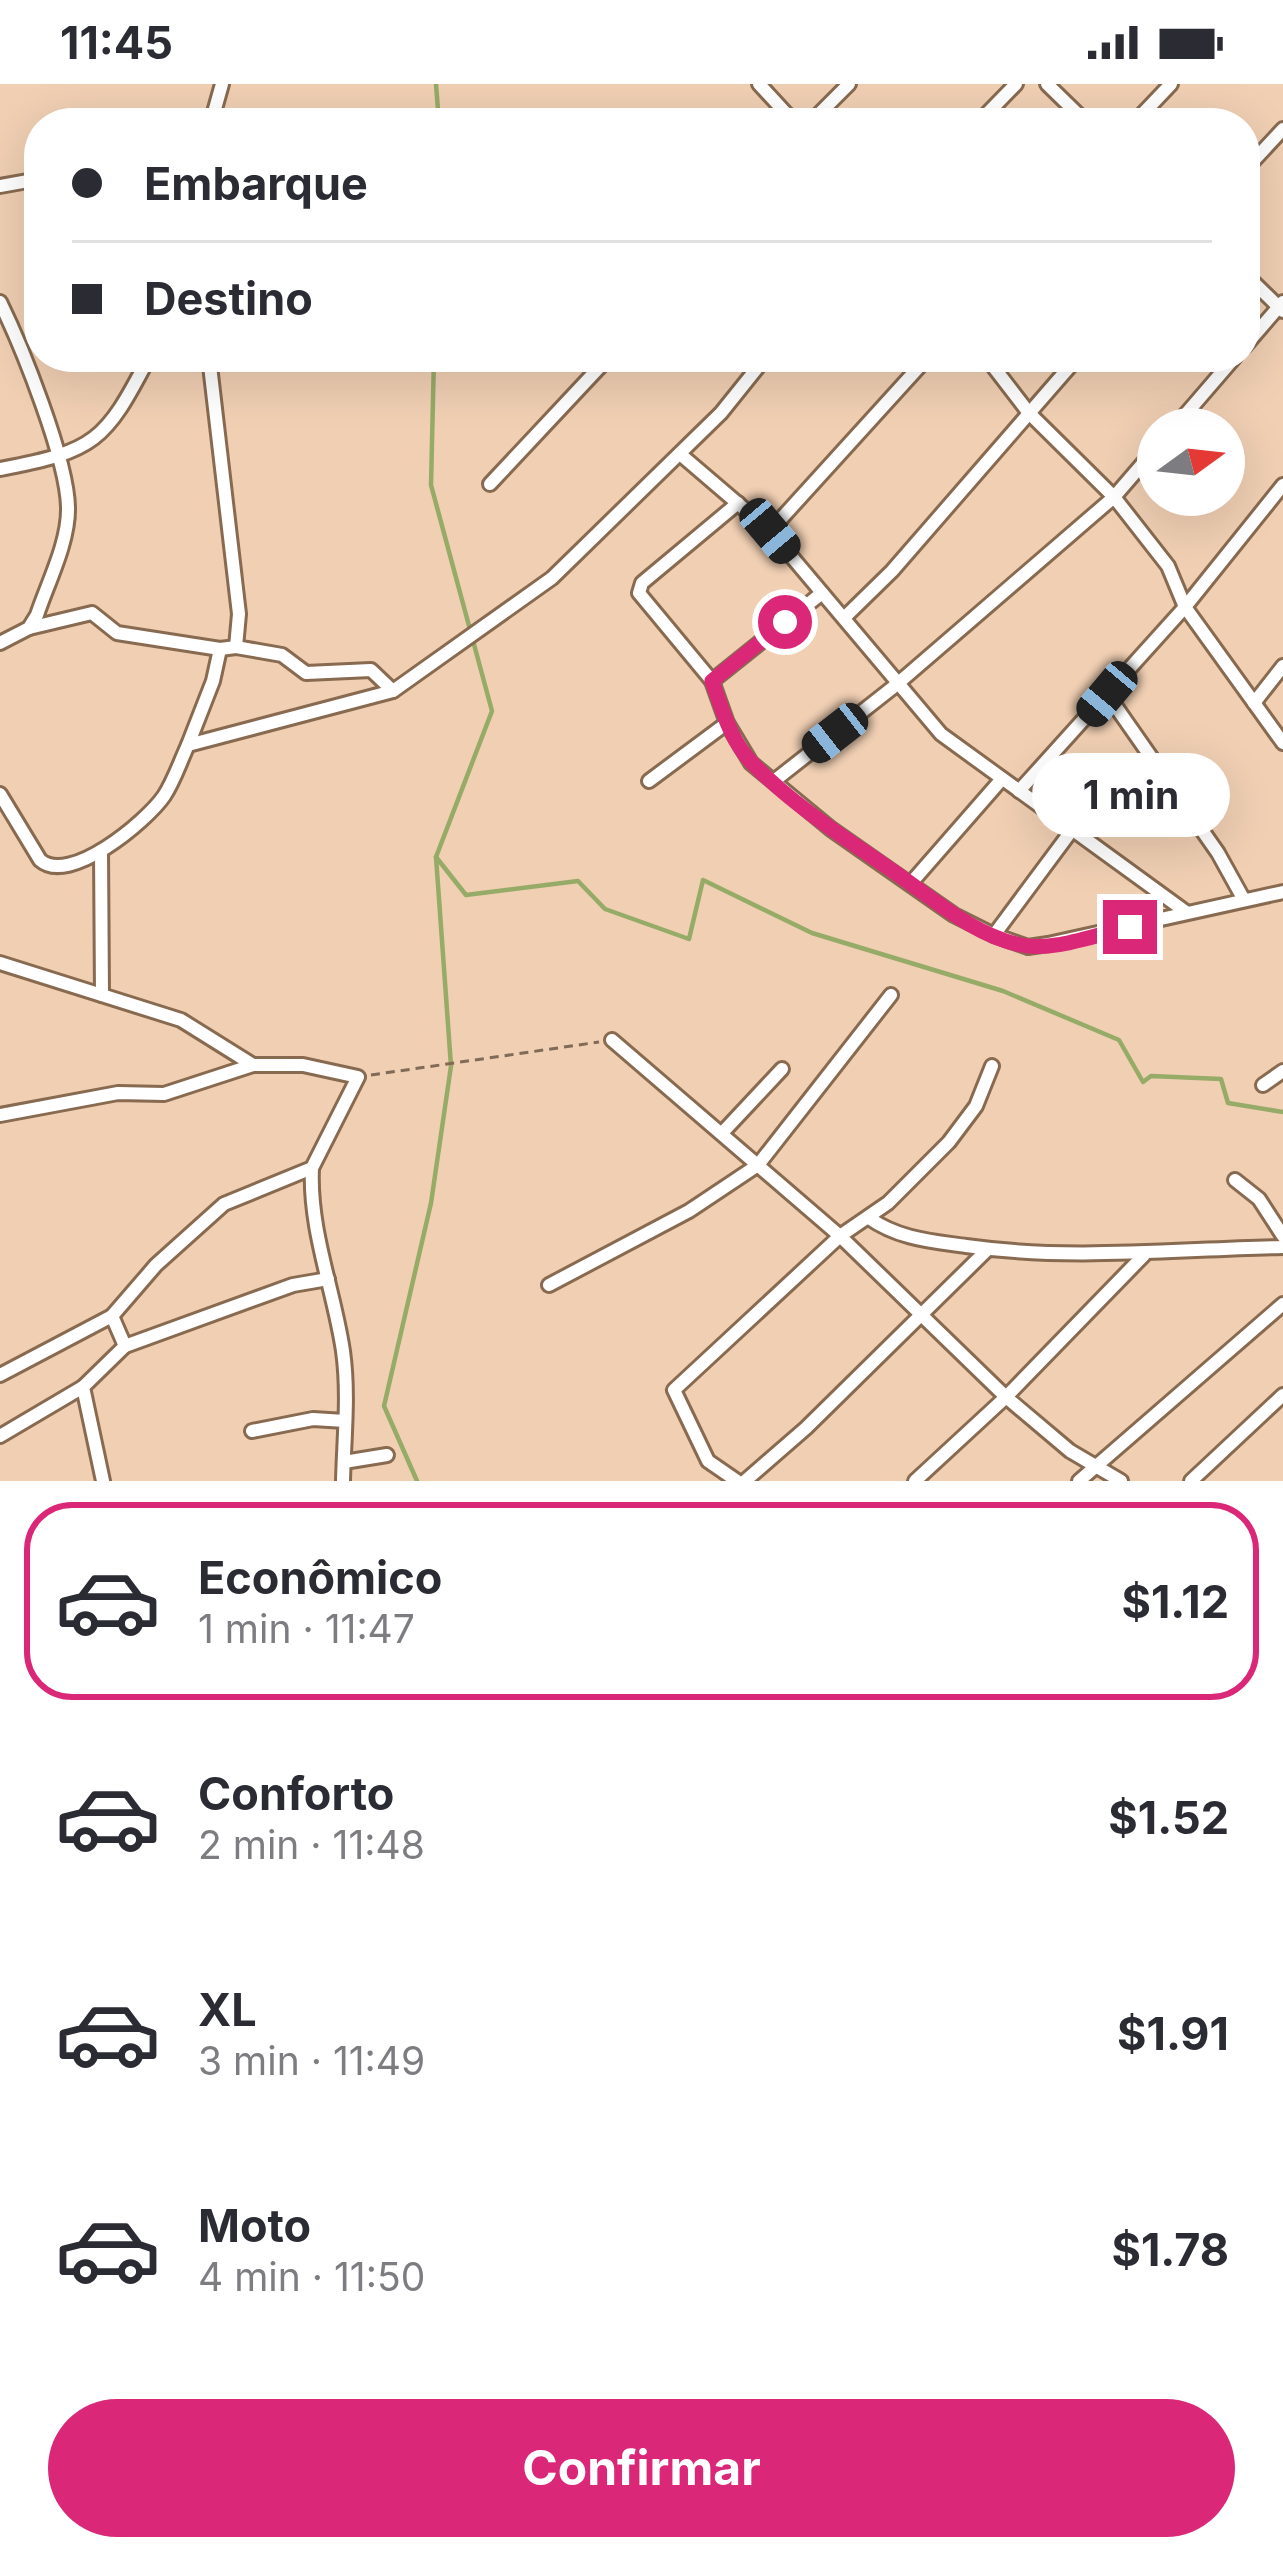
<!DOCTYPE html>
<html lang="pt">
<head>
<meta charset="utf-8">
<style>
	body { margin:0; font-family:Inter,sans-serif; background:#f2f2f3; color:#2b2b33; height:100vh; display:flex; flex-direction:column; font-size:45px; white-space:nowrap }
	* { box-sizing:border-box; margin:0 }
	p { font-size:39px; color:#7c7c81 }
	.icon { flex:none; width:66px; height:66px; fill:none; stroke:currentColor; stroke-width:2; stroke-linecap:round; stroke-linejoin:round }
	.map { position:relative; height:1397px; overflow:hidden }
	.panel { display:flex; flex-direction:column; background:#fff; flex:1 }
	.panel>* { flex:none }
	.top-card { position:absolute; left:24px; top:24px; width:1236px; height:264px; border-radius:48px; box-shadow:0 12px 48px #0002; display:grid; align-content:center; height:264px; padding:0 48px; background:#fff }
	.needle { width:78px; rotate:75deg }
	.buttons { position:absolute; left:1137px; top:324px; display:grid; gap:24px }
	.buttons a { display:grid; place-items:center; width:108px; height:108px; border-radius:50%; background:#fff; box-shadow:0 12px 48px #0002; font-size:60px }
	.end { position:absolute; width:54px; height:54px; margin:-27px; border:15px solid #db2777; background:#fff; box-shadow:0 0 0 6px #fff }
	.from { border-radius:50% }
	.bubble { position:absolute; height:84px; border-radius:42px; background:#fff; box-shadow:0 12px 48px #0002; font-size:39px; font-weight:700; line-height:84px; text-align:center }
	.car { position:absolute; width:36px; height:72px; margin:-36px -18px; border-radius:15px; box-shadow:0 0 9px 3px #0007; background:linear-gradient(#222 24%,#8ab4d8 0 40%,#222 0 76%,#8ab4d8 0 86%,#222 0) }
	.top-card b { display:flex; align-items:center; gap:42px; height:114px; font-size:45px }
	.top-card b+b { border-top:3px solid #e1e1e2 }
	.top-card i { width:30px; height:30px; background:#2b2b33 }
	ul { padding:21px 0 0; list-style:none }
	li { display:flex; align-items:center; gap:36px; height:198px; margin:0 24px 18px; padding:0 24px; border:6px solid transparent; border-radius:48px }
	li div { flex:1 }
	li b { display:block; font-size:45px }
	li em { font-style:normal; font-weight:700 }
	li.active { border-color:#db2777 }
	li>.icon { width:108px; height:108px; stroke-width:1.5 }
	.action { display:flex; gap:24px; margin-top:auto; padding:24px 48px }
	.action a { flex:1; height:138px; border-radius:72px; background:#db2777; color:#fff; font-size:48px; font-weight:700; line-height:138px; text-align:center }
	.status { display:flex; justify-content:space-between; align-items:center; height:84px; padding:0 60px; background:#fff; direction:ltr }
	.status svg { height:33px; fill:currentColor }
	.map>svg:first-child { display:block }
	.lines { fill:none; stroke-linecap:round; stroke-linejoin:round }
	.stream { stroke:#96ab67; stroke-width:4.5 }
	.street-casing { stroke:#876a50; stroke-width:18 }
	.path { stroke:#806a58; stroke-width:3; stroke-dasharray:9 6; stroke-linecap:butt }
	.street { stroke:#fff; stroke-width:12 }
	.route { stroke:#db2777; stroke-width:15 }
</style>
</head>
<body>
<div class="status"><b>11:45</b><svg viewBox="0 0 49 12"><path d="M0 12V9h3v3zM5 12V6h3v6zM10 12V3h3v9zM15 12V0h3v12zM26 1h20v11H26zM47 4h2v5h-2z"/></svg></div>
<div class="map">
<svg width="1283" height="1397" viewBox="0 0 1283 1397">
	<rect width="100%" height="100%" fill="#f0cfb3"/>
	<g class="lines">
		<!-- stream -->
		<g class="stream">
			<path d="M436,0L439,39"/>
			<path d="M436,773L466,811L578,797L605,825L689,855L703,796L812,849L1003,907L1119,956L1143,998L1151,992L1221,995L1228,1019L1283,1028"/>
			<path d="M417,1397L384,1322L431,1119L451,982L436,773L492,627L431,401L434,273"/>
		</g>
		<defs>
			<g id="street">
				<path d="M759,0L795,39"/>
				<path d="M1047,0L1087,39"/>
				<path d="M211,39L222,0"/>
				<path d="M810,39L849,0"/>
				<path d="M978,39L1016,0"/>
				<path d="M1134,39L1171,0"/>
				<path d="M1245,86L1283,45"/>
				<path d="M0,102L39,95"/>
				<path d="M1245,190L1283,227"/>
				<path d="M0,218C22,263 67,375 68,423C69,458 48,498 37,531L29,544L0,559"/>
				<path d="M1245,262L1283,218"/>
				<path d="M986,273L1029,329L1114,413L1168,482L1185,523L1283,659"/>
				<path d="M1173,345L1235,273"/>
				<path d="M680,370L770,447L941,650L1186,828"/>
				<path d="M0,385C95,367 105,358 149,273"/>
				<path d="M490,400L609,273"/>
				<path d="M738,419L642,499L639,509L712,597L727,639L751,679L831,745L954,831L994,851L1028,863L1048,860L1283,808"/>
				<path d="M770,447L928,273"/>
				<path d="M845,533L892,487L1078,273"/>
				<path d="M29,544L92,529L117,549L220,565"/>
				<path d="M236,563L282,571L306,589L371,586L393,607"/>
				<path d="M712,597L822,509"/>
				<path d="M1107,610L1218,769L1244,816"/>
				<path d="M1254,619L1283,582"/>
				<path d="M188,661L213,597L220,565L236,563L239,530L209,273"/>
				<path d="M649,697L727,639"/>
				<path d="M774,697L896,601L1114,413L1158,362"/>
				<path d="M1019,707L1185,523L1283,401"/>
				<path d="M0,710L40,776C69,802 146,738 164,712C174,697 180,678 188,661L393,607L552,494L721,329L766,273"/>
				<path d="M101,767L102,911"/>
				<path d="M911,799L1001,696"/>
				<path d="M994,851L1072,746"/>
				<path d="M0,879L181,936L253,981H303L358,993L312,1084L224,1120L156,1181L112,1232L0,1291"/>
				<path d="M612,956L840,1152L1006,1313L1070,1367L1121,1397"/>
				<path d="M1263,1001L1283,987"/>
				<path d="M0,1031L118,1009L164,1010L253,981"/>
				<path d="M723,1048L782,985"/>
				<path d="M312,1084C309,1146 334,1206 343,1267C349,1310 344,1354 343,1397"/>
				<path d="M1235,1096L1259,1115L1283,1152"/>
				<path d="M869,1134C899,1155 931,1157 966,1162C1073,1177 1176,1165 1283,1163"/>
				<path d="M549,1201L689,1127L758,1081L891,911"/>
				<path d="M125,1262L293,1201L328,1195"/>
				<path d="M252,1347L313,1335L345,1337"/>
				<path d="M0,1352L83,1303"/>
				<path d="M344,1378L387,1371"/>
				<path d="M103,1397L83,1303L125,1262L112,1232"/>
				<path d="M737,1397L708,1377L674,1306L840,1152L888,1119L949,1058L976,1022L992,982"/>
				<path d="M745,1397L806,1344L988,1165"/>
				<path d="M915,1397L1006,1313L1144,1171"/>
				<path d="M1079,1397L1283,1220"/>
				<path d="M1191,1397L1283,1311"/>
			</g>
		</defs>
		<!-- street casing -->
		<use href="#street" class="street-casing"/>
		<!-- path -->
		<path class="path" d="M371,991L599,958"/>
		<!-- street -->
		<use href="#street" class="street"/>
	</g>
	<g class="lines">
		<!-- route -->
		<path class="route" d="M785,538L712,597C722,625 731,658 753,680C796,724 850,757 900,792C937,818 976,852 1021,861C1053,868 1098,850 1130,843"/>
	</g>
</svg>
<div class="buttons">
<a><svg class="needle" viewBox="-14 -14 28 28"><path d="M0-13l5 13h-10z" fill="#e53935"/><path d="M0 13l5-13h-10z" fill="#7c7c81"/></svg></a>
</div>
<i class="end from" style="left:785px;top:538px"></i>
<i class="end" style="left:1130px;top:843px"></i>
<div class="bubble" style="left:1032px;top:669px;width:198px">1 min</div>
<i class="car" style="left:770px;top:447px;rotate:140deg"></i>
<i class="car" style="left:1107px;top:610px;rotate:220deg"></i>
<i class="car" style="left:835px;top:649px;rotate:232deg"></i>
<div class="top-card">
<b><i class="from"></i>Embarque</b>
<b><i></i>Destino</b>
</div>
</div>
<section class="panel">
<ul>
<li class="active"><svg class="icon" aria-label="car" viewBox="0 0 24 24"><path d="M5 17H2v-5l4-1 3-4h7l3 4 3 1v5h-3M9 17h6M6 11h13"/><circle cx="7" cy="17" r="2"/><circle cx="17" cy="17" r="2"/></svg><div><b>Econômico</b><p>1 min · 11:47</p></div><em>$1.12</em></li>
<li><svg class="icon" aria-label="car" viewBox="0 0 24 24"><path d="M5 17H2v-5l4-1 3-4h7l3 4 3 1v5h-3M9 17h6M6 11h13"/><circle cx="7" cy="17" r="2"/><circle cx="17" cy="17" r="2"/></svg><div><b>Conforto</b><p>2 min · 11:48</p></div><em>$1.52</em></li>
<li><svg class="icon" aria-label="car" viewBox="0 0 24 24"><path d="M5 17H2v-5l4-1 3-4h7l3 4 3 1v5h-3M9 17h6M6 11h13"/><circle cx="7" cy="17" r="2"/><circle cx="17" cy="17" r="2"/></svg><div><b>XL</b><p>3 min · 11:49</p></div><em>$1.91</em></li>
<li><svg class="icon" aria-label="car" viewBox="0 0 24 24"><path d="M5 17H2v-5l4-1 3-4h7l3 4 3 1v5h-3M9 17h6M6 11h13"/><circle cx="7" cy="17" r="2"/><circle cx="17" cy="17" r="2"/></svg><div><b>Moto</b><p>4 min · 11:50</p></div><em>$1.78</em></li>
</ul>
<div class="action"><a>Confirmar</a></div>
</section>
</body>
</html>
